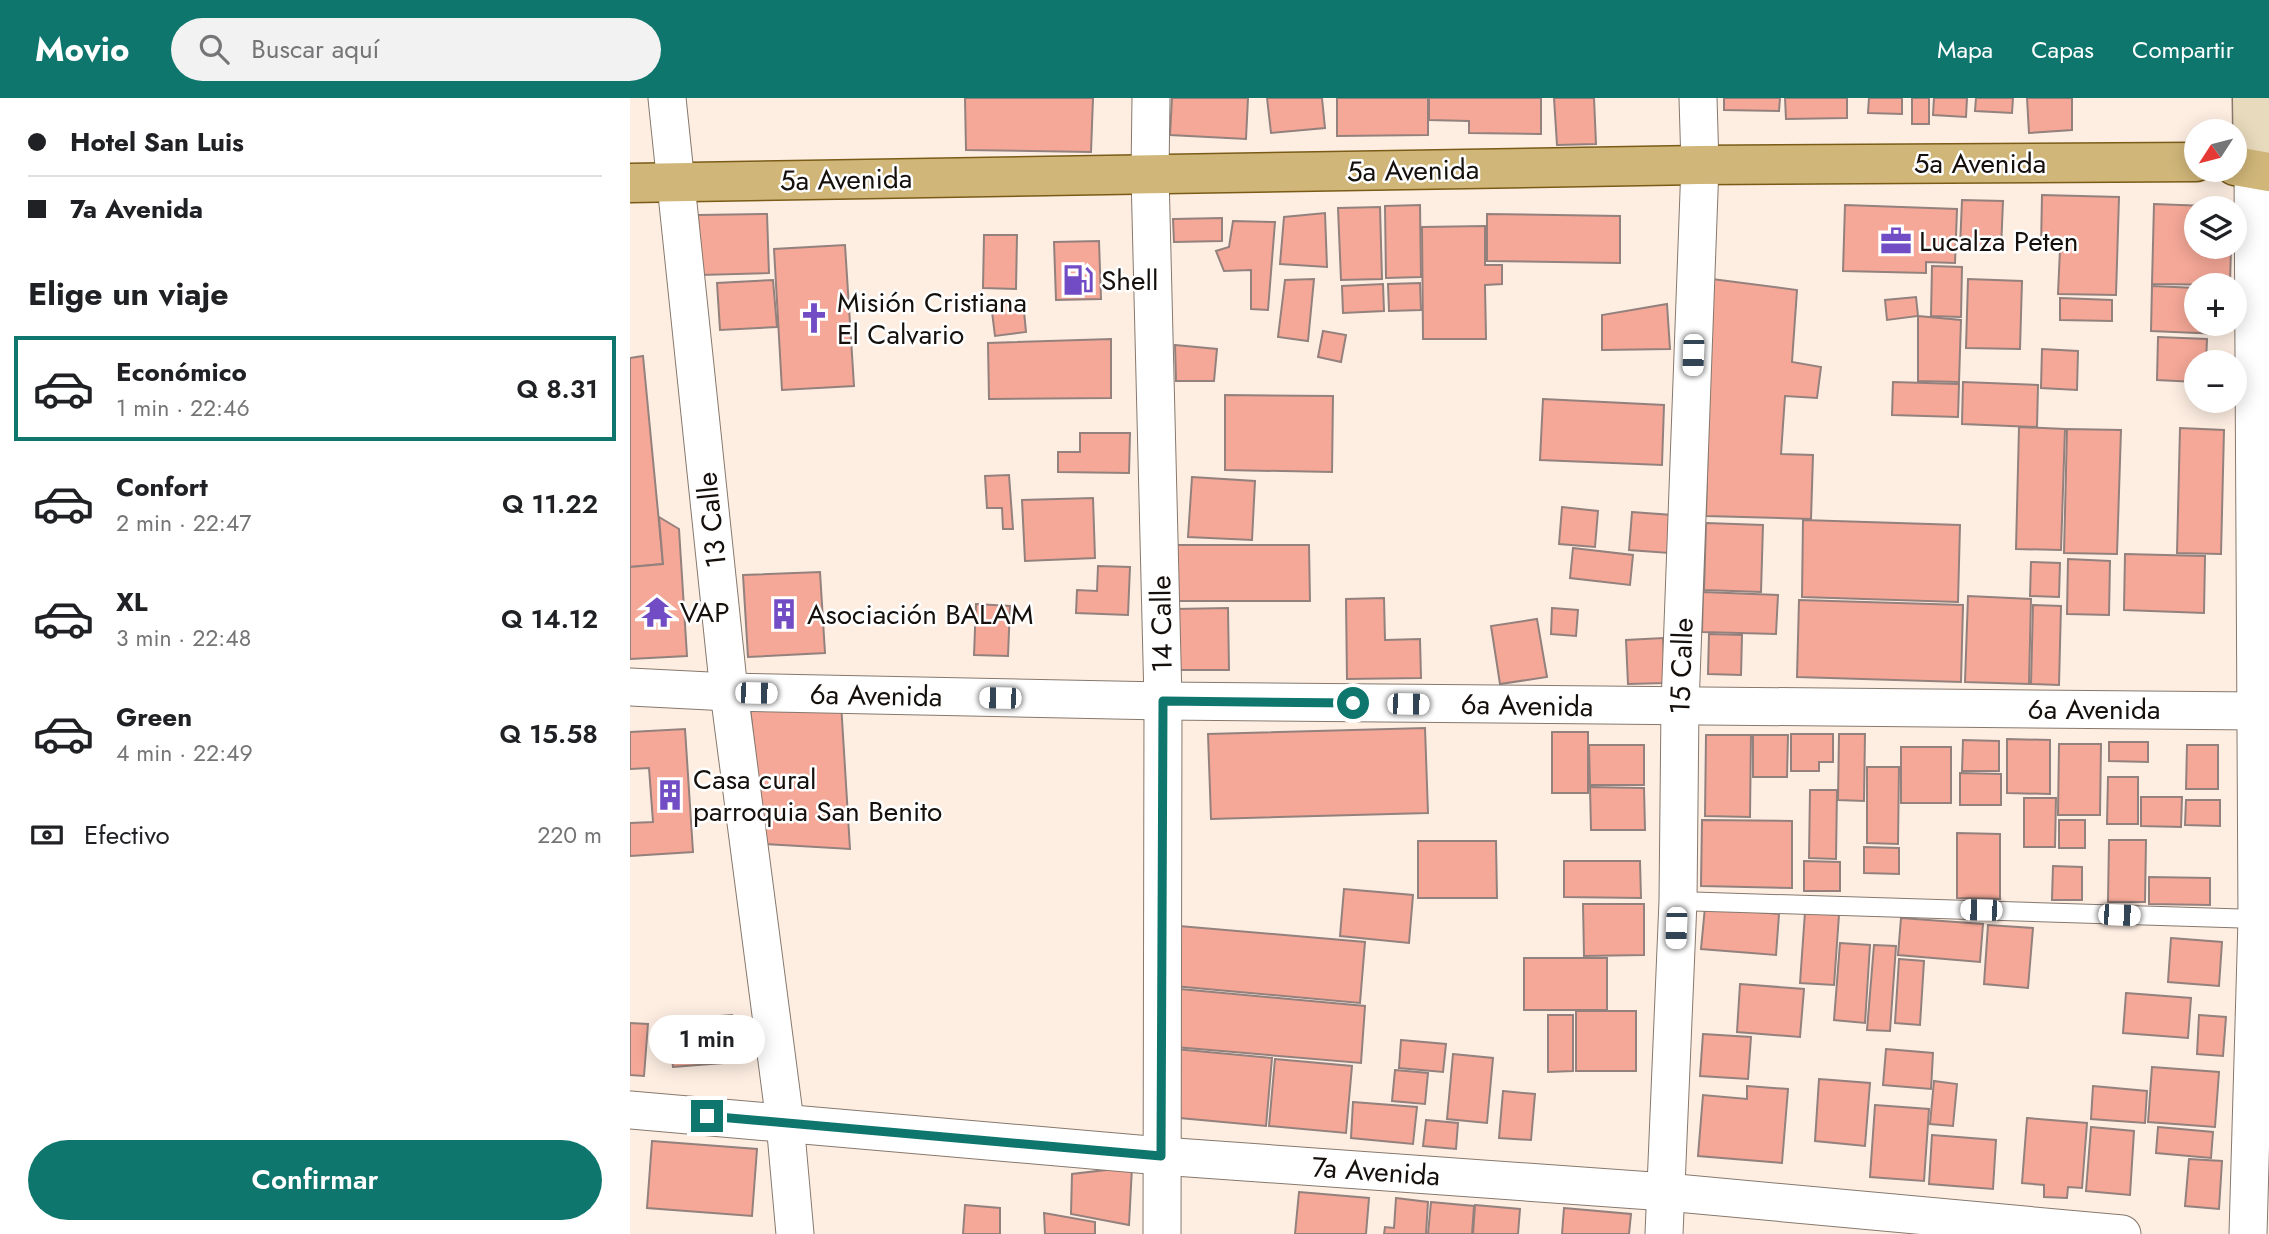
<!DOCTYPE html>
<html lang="es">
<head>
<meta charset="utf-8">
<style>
	body { margin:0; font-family:Jost,sans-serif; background:#f2f2f2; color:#202124; height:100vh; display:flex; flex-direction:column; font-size:26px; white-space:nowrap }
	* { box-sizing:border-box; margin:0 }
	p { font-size:23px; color:#757577 }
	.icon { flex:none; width:38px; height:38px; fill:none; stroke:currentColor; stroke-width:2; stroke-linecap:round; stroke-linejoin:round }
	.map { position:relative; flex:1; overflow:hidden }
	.drawer { display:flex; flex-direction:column; background:#fff; width:630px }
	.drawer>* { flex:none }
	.guide { display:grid; align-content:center; height:154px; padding:0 28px; background:#fff }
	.needle { width:46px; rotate:234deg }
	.fabs { position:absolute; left:1554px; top:21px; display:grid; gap:14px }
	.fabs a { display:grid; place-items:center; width:63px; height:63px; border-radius:50%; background:#fff; box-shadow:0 4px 18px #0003; font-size:35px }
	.end { position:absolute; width:32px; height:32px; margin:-16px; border:9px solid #0f766e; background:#fff; box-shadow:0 0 0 4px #fff }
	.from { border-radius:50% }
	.bubble { position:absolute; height:49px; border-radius:24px; background:#fff; box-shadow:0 4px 18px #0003; font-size:23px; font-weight:600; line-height:49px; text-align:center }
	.car { position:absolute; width:21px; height:42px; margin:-21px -10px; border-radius:9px; box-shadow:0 0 5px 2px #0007; background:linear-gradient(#fff 24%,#345 0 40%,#fff 0 76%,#345 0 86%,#fff 0) }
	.guide b { display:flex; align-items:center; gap:24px; height:66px; font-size:26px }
	.guide b+b { border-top:2px solid #e0e0e0 }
	.guide i { width:18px; height:18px; background:#202124 }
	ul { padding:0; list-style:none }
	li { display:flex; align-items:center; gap:21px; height:105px; margin:0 14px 10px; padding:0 14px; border:4px solid transparent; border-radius:0px }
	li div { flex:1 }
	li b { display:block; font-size:26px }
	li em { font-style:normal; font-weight:600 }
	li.active { border-color:#0f766e }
	li>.icon { width:63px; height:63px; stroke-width:1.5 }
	h2 { padding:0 28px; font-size:32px; line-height:84px }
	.pay { display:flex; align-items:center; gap:18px; height:77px; padding:0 28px; font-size:26px }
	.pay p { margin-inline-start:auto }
	.cta { display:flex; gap:14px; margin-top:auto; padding:14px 28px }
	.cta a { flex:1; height:80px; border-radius:42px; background:#0f766e; color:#fff; font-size:28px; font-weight:600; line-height:80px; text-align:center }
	header { display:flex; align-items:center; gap:42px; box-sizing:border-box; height:98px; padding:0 35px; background:#0f766e; color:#fff }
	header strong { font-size:33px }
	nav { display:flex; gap:38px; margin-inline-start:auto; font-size:24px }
	.search { width:490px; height:63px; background:#f2f2f2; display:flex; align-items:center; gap:18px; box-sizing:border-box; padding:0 24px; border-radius:38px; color:#757577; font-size:26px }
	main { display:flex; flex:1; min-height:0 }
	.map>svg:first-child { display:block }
	.building { fill:#f5a897; stroke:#94817d; stroke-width:2 }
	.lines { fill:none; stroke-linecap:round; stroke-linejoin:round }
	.lane-casing { stroke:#86786d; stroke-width:20 }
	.street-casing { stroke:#86786d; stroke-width:39 }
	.secondary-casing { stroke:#86786d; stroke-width:41 }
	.primary-casing { stroke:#7a5c18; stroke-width:41 }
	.lane { stroke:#fff; stroke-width:18 }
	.street { stroke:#fff; stroke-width:37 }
	.secondary { stroke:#e8dabc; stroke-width:38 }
	.primary { stroke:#d0b679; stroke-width:38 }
	.route { stroke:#0f766e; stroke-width:9 }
	.labels { text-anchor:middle; stroke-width:5; stroke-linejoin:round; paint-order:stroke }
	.street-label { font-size:28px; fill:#15100c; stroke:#fff }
	.poi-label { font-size:28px; fill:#15100c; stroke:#fff; text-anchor:start }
</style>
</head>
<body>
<header>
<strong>Movio</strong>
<div class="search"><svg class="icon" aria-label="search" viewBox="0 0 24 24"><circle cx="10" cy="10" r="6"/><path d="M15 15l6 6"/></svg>Buscar aquí</div>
<nav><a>Mapa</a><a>Capas</a><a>Compartir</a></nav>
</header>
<main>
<section class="drawer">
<div class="guide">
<b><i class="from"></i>Hotel San Luis</b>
<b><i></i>7a Avenida</b>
</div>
<h2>Elige un viaje</h2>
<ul>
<li class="active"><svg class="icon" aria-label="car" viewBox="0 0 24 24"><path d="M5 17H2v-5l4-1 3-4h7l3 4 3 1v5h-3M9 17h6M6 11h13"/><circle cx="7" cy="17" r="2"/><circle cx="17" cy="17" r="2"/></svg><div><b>Económico</b><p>1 min · 22:46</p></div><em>Q 8.31</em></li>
<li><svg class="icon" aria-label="car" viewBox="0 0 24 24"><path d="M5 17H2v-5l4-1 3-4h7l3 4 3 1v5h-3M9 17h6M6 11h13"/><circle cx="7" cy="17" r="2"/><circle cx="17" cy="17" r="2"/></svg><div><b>Confort</b><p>2 min · 22:47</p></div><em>Q 11.22</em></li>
<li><svg class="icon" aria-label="car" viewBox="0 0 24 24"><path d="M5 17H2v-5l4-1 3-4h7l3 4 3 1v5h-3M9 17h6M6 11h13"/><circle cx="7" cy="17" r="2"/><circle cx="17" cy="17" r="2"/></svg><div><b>XL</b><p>3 min · 22:48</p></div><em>Q 14.12</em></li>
<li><svg class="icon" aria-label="car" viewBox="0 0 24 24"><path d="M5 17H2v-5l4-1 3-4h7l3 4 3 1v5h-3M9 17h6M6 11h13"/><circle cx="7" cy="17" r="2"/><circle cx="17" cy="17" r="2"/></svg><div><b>Green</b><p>4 min · 22:49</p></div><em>Q 15.58</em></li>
</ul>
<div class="pay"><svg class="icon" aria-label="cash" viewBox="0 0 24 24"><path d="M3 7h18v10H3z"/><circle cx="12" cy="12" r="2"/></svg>Efectivo<p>220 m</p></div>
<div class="cta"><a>Confirmar</a></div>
</section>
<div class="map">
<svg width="1639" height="1136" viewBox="0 0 1639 1136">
	<rect width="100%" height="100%" fill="#feeee2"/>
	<!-- building -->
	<g class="building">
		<path d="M335,0H463L461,54L336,52Z"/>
		<path d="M542,0H618L616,41L540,37Z"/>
		<path d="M637,0H692L695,30L641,35Z"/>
		<path d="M707,0H798V37L707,38Z"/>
		<path d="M799,0H911V36L839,35V23L799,22Z"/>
		<path d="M924,0H964L966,46L927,47Z"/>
		<path d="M1094,0H1150L1149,13L1094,12Z"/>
		<path d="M1155,0H1217V20L1156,21Z"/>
		<path d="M1239,0H1272V16L1238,15Z"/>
		<rect x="1282" y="0" width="17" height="26"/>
		<path d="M1304,0H1337L1336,19L1303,17Z"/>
		<path d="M1346,0H1383L1382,15L1345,13Z"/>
		<path d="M1397,0H1442V32L1399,35Z"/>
		<path d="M1412,97L1489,99L1486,197L1428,196L1430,151L1411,150Z"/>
		<path d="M1332,102L1373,103L1371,151L1330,150Z"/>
		<path d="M1524,106L1603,109L1566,110V149H1601L1600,187L1522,186Z"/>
		<path d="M790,107L791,179L756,180L755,108Z"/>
		<path d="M1215,107L1327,111L1325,165L1296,164V175L1213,173Z"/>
		<path d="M750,109L752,181L711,182L708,110Z"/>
		<path d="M695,115L697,169L650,166L654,119Z"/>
		<path d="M137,116L139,175L70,177L68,117Z"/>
		<path d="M857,116L990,118V165L857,163Z"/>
		<path d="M592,120V143L544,144L543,121Z"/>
		<path d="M603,123L645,124L638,212L621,211V172L594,173L586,153L599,149Z"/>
		<path d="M855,128V167H872V186L855,187L856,241H793L792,129Z"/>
		<path d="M354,137H387L386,191L353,190Z"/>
		<path d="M469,143L471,201L426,202L424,144Z"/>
		<path d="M215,147L224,288L152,292L144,151Z"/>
		<path d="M1302,168L1332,169L1331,219L1301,218Z"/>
		<path d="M684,181L678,243L648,239L655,182Z"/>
		<path d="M1082,181L1167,192L1162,264L1191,269L1187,300L1155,298L1151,356L1183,357L1181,421L1076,418Z"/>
		<path d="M1338,181L1392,183L1390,251L1336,250Z"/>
		<path d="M143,182L147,229L90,232L87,185Z"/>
		<path d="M790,185L791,212L759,213L758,186Z"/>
		<path d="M753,186L754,213L713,215L712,188Z"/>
		<path d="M1522,188L1566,190V226H1591L1590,236L1521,233Z"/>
		<path d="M1286,199L1288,218L1257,222L1255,202Z"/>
		<path d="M1430,200L1482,202V223L1430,222Z"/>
		<path d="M393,203L396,234L365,238L361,206Z"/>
		<path d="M1037,206L1040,251L972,252V217Z"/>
		<path d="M1288,218L1331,222L1329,284L1288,283Z"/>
		<path d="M693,233L716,237L711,264L688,259Z"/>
		<path d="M1528,239L1577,241L1576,264H1566V284L1527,282Z"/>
		<path d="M481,241V300L359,301L358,245Z"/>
		<path d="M545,247L587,251L584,283H546Z"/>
		<path d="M1412,251L1448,253L1447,292L1411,290Z"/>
		<path d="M13,258L33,466L0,469V260Z"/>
		<path d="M1263,284L1329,286L1328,319L1262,317Z"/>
		<path d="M1333,284L1408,287L1407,329L1332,326Z"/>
		<path d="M595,297L703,298L702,374L595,372Z"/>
		<path d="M913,301L1034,307L1032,367L910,362Z"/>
		<path d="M1389,329L1435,331L1431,452L1386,451Z"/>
		<path d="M1550,330L1594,332L1591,456L1547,455Z"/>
		<path d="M1437,331L1491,332L1487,456L1434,455Z"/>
		<path d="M450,335H500L499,375L428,374V354H450Z"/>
		<path d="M379,377L383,431H373L372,410H357L355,378Z"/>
		<path d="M562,379L625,383L622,442L558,439Z"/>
		<path d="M463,400L465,460L395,463L392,402Z"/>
		<path d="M932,409L968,413L965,449L929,446Z"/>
		<path d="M1002,414L1042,417L1039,455L999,452Z"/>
		<path d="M29,419L49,431L57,558L0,561V469L33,466Z"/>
		<path d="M1173,422L1330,427L1328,504L1172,499Z"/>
		<path d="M1076,425L1133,427L1131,494L1074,492Z"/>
		<path d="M547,447H679L680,503H547Z"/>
		<path d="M943,450L1003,457L1000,487L940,480Z"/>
		<path d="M1495,456L1575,458L1574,515L1494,512Z"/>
		<path d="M1438,461L1480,463L1479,517L1437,516Z"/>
		<path d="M1401,464L1430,465L1429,499L1400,498Z"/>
		<path d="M468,468L500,469L498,517L446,515L447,492L467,493Z"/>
		<path d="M190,474L195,555L118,559L113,477Z"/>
		<path d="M1073,494L1148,497L1146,536L1072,534Z"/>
		<path d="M1338,498L1401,501L1399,586L1335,584Z"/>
		<path d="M754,500L755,542L790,541L791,580L717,581L716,501Z"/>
		<path d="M1169,502L1333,507L1331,584L1167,579Z"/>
		<path d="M346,506L380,508L378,558L344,557Z"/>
		<path d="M1403,507L1431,508L1429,587L1401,586Z"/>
		<path d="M598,510L599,572H546L545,511Z"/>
		<path d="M922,510L948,512L946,538L921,536Z"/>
		<path d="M907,521L917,579L870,586L861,528Z"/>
		<path d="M1079,536L1112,537L1111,577L1078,576Z"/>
		<path d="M1033,540L1035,585L998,586L996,542Z"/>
		<path d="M211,605L220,751L135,746L120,609Z"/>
		<path d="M795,630L798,715L581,721L578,636Z"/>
		<path d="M55,631L63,754L0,758V725L23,724L19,670L0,671V634Z"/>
		<rect x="922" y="634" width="36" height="61"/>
		<path d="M1161,636H1203V664H1189V673H1161Z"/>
		<path d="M1209,636H1235L1234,703L1208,702Z"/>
		<path d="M1076,637H1121L1120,719L1075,718Z"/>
		<path d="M1123,637H1158L1157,679H1123Z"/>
		<path d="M1377,641L1420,642V696L1377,695Z"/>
		<path d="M1333,642L1369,643V673H1332Z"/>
		<path d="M1479,644H1518V664L1479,663Z"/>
		<path d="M1429,646H1471L1470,717H1428Z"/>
		<path d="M959,647H1014V687H960Z"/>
		<path d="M1557,647H1588V691H1556Z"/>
		<rect x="1271" y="649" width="50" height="56"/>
		<path d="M1237,669H1269L1268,746L1237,745Z"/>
		<path d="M1330,675L1371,676V707H1330Z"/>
		<path d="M1478,679H1508V726H1477Z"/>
		<path d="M960,689L1014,690L1015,732H961Z"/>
		<path d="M1180,692H1207L1206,761L1179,760Z"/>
		<path d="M1511,699H1552L1551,729L1511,728Z"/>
		<path d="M1394,700H1426L1425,749H1394Z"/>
		<path d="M1556,702H1590V728L1555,727Z"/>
		<path d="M1072,722L1162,723V790L1071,788Z"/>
		<rect x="1429" y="722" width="26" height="28"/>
		<path d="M1327,735L1370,736V801L1327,800Z"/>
		<path d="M1479,742H1516L1515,804H1478Z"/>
		<path d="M788,743H866L867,800H788Z"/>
		<path d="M1234,749L1269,750V776L1234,775Z"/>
		<path d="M934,763H1010L1011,800L934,799Z"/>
		<path d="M1174,763L1210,764V793H1174Z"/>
		<path d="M1423,768L1452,769V802H1422Z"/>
		<path d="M1519,779L1580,780V807L1519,806Z"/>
		<path d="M714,791L783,797L779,845L710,838Z"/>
		<path d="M953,806H1014V857L954,858Z"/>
		<path d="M1075,809L1149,816L1146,857L1071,851Z"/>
		<path d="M1175,814L1209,817L1204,887L1170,885Z"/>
		<path d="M1271,820L1353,826L1350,864L1268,857Z"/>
		<path d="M1358,827L1403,830L1398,890L1354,886Z"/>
		<path d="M549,828L735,844L730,905L544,888Z"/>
		<path d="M1541,840L1592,844L1589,888L1538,884Z"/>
		<path d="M1210,845L1240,847L1235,925L1204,922Z"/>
		<path d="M1244,847L1266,848L1260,933L1237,932Z"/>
		<rect x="894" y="860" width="83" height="52"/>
		<path d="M1269,861L1294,863L1290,927L1265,925Z"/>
		<path d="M1110,886L1174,891L1170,939L1107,934Z"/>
		<path d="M550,891L735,908L731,965L545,949Z"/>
		<path d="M1496,895L1561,900L1558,940L1493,935Z"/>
		<rect x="946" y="913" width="60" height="60"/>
		<path d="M102,917L106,964L43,969L38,922Z"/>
		<path d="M918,917H943V973L918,974Z"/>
		<path d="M1569,917L1596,919L1593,958L1567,956Z"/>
		<path d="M0,925L18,926L14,978L0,977Z"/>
		<path d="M1073,936L1121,939L1118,981L1070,978Z"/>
		<path d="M771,942L816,946L813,974L769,970Z"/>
		<path d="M545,951L642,960L636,1028L539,1019Z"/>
		<path d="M1256,951L1303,955L1301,991L1253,987Z"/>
		<path d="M823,956L863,960L857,1025L817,1021Z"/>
		<path d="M645,961L722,968L716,1035L639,1028Z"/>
		<path d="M1522,969L1589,974L1585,1029L1518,1024Z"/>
		<path d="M765,972L798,975L795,1006L762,1003Z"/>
		<path d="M1189,981L1240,985L1235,1048L1185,1043Z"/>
		<path d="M1304,983L1327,986L1323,1028L1300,1026Z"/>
		<path d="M1117,988L1158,991L1152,1065L1068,1058L1073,997L1117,1001Z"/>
		<path d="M1463,988L1517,993L1515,1025L1461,1021Z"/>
		<path d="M873,993L905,996L901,1042L869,1040Z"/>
		<path d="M723,1004L787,1009L783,1046L721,1040Z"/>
		<path d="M1245,1007L1299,1011L1294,1083L1240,1079Z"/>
		<path d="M1397,1020L1457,1025L1452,1090L1438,1089L1437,1100L1414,1099V1087L1392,1085Z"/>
		<path d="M796,1022L828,1025L826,1051L793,1048Z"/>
		<path d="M1461,1029L1504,1033L1500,1097L1456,1093Z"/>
		<path d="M1528,1029L1583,1034L1581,1060L1526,1055Z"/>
		<path d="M1302,1037L1366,1042L1363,1091L1299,1086Z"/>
		<path d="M22,1043L127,1051L122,1118L17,1110Z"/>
		<path d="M1559,1061L1592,1063L1589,1111L1555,1108Z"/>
		<path d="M502,1069L499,1127L441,1116L442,1076Z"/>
		<path d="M669,1094L739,1100L736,1136H665Z"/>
		<path d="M766,1100L798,1104L796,1136H754L755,1129L764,1130Z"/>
		<path d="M801,1104L844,1108L842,1136H798Z"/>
		<path d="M335,1107L370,1110V1136H333Z"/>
		<path d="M845,1107L890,1111L888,1136H843Z"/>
		<path d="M934,1110L1001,1116L999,1136H932Z"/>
		<path d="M414,1115L465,1124V1136H415Z"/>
	</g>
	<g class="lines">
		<defs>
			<path id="lane" d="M1048,803L1627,821"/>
			<g id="street">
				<path d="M37,0L99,594L155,1024L165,1136"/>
				<path d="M521,0L520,76L533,603L532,1136"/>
				<path d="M0,589L99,594L533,603L1627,613"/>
				<path d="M0,1012L531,1058L1036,1094L1492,1136"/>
				<path d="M1034,1136L1048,803L1050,608L1070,67L1068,0"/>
				<path d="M1618,1136L1627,821L1623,70"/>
			</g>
			<path id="secondary" d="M1622,0L1623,70"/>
			<g id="primary">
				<path d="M1605,68L1639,74"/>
				<path d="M0,85L1070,67L1566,64"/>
			</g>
		</defs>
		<!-- lane casing -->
		<use href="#lane" class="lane-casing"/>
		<!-- street casing -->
		<use href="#street" class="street-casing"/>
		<!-- secondary casing -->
		<use href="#secondary" class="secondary-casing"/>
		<!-- primary casing -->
		<use href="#primary" class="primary-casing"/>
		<!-- lane -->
		<use href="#lane" class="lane"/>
		<!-- street -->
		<use href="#street" class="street"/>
		<!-- secondary -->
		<use href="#secondary" class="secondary"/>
		<!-- primary -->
		<use href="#primary" class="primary"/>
	</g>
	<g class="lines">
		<!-- route -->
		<path class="route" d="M77,1018L531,1058L533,603L723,605"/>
	</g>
	<!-- icons -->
	<defs>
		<symbol id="office-bare" viewBox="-9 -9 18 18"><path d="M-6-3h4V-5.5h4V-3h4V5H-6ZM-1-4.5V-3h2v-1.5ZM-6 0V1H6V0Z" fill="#714cc5" stroke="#fff" stroke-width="2.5" paint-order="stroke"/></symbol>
		<symbol id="fuel-bare" viewBox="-9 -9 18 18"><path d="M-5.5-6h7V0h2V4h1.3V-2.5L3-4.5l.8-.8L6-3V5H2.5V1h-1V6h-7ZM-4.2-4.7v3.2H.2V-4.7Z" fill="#714cc5" stroke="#fff" stroke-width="2.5" paint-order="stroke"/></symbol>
		<symbol id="church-bare" viewBox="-9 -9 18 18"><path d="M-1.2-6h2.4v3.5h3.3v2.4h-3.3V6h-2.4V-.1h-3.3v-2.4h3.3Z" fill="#714cc5" stroke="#fff" stroke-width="2.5" paint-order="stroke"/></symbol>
		<symbol id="temple-bare" viewBox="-9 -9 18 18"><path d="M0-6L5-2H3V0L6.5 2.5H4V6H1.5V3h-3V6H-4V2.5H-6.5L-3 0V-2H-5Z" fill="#714cc5" stroke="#fff" stroke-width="2.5" paint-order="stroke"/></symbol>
		<symbol id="building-bare" viewBox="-9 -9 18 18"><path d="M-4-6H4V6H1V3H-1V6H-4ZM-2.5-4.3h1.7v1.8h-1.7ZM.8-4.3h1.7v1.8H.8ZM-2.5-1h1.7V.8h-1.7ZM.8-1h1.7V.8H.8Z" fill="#714cc5" stroke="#fff" stroke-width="2.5" paint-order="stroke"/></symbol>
	</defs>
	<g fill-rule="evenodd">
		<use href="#office-bare" x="1244" y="121" width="44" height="44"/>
		<use href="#fuel-bare" x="426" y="160" width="44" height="44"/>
		<use href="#church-bare" x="162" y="198" width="44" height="44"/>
		<use href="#temple-bare" x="5" y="492" width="44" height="44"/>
		<use href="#building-bare" x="132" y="494" width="44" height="44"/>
		<use href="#building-bare" x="18" y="675" width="44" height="44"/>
	</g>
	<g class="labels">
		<!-- street labels -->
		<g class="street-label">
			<text x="1350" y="75">5a Avenida</text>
			<text transform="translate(783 72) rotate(-1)" y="10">5a Avenida</text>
			<text transform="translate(216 81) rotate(-1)" y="10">5a Avenida</text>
			<text transform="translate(81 422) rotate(-96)" y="10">13 Calle</text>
			<text transform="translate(531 526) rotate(-91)" y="10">14 Calle</text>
			<text transform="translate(1051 568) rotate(-88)" y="10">15 Calle</text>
			<text transform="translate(246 597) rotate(1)" y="10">6a Avenida</text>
			<text transform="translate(897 607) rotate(1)" y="10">6a Avenida</text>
			<text x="1464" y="621">6a Avenida</text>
			<text transform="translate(746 1073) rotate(4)" y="10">7a Avenida</text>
		</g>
		<!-- poi labels -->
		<g class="poi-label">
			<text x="1289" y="153">Lucalza Peten</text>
			<text x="471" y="192">Shell</text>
			<text x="207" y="214">Misión Cristiana<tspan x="207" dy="32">El Calvario</tspan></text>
			<text x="50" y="524">VAP</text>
			<text x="177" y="526">Asociación BALAM</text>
			<text x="63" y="691">Casa cural<tspan x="63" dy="32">parroquia San Benito</tspan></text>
		</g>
	</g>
</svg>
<div class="fabs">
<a><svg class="needle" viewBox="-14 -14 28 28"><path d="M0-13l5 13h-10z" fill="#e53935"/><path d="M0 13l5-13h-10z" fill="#757577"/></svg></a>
<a><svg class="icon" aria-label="layers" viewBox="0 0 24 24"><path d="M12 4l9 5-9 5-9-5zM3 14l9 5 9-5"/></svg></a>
<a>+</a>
<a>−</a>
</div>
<i class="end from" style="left:723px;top:605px"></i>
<i class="end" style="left:77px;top:1018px"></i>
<div class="bubble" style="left:19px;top:917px;width:116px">1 min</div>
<i class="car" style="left:1063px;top:257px;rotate:182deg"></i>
<i class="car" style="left:126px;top:595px;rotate:91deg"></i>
<i class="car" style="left:370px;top:600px;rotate:271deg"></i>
<i class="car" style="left:778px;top:606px;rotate:91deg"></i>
<i class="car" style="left:1351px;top:812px;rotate:271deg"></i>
<i class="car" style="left:1489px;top:817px;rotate:92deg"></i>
<i class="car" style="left:1046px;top:830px;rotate:182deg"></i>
</div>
</main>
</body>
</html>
